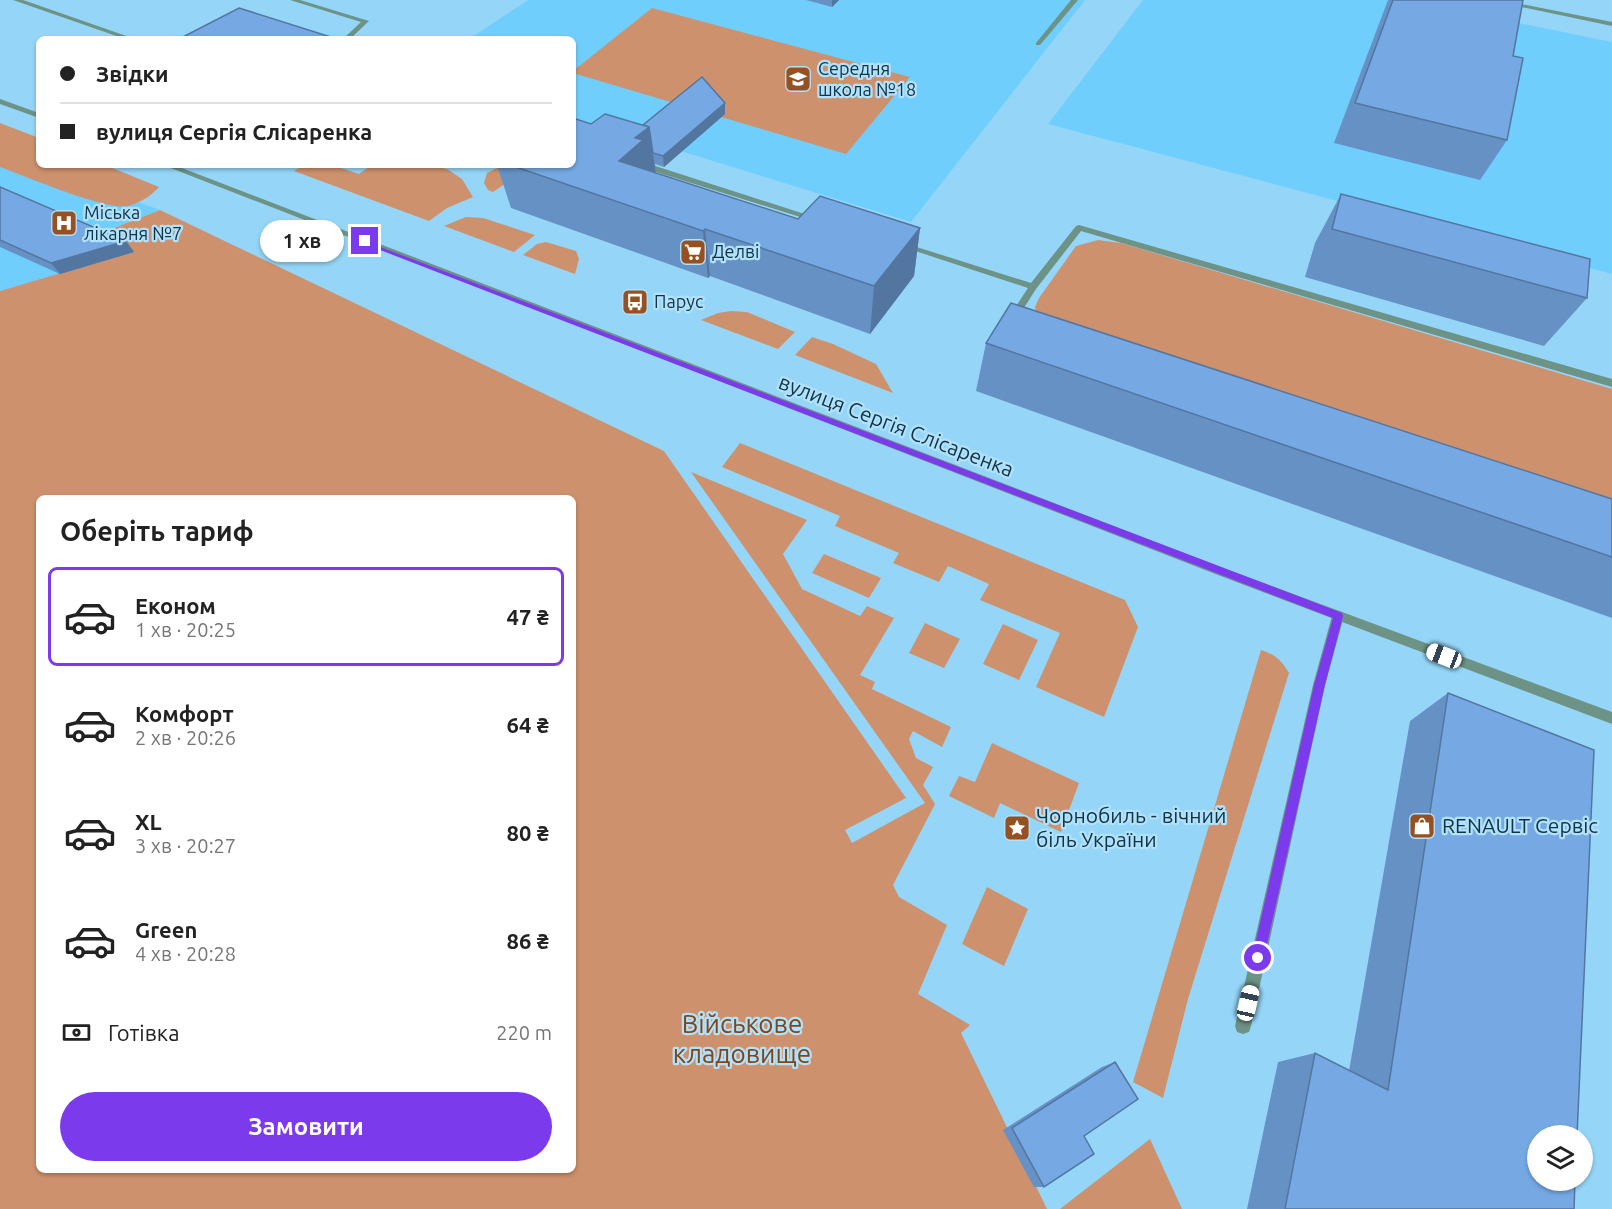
<!DOCTYPE html>
<html lang="uk">
<head>
<meta charset="utf-8">
<style>
	body { margin:0; font-family:Ubuntu,sans-serif; background:#f2f2f2; color:#222; height:100vh; display:flex; flex-direction:column; font-size:22px; white-space:nowrap }
	* { box-sizing:border-box; margin:0 }
	p { font-size:20px; color:#767676 }
	.icon { flex:none; width:33px; height:33px; fill:none; stroke:currentColor; stroke-width:2; stroke-linecap:round; stroke-linejoin:round }
	.map { position:relative; flex:1; overflow:hidden }
	.details { position:absolute; left:36px; top:495px; width:540px; height:678px; display:flex; flex-direction:column; background:#fff; border-radius:9px; box-shadow:0 2px 4px #0004 }
	.details>* { flex:none }
	.banner { position:absolute; left:36px; top:36px; width:540px; height:132px; border-radius:9px; box-shadow:0 2px 4px #0004; display:grid; align-content:center; height:132px; padding:0 24px; background:#fff }
	.fabs { position:absolute; left:1527px; top:1125px; display:grid; gap:12px }
	.fabs a { display:grid; place-items:center; width:66px; height:66px; border-radius:50%; background:#fff; box-shadow:0 2px 4px #0004; font-size:30px }
	.end { position:absolute; width:27px; height:27px; margin:-14px; border:8px solid #7c3aed; background:#fff; box-shadow:0 0 0 3px #fff }
	.from { border-radius:50% }
	.bubble { position:absolute; height:42px; border-radius:21px; background:#fff; box-shadow:0 2px 4px #0004; font-size:20px; font-weight:700; line-height:42px; text-align:center }
	.car { position:absolute; width:18px; height:36px; margin:-18px -9px; border-radius:8px; box-shadow:0 0 4px 2px #0007; background:linear-gradient(#fff 24%,#345 0 40%,#fff 0 76%,#345 0 86%,#fff 0) }
	.banner b { display:flex; align-items:center; gap:21px; height:57px; font-size:22px }
	.banner b+b { border-top:2px solid #e0e0e0 }
	.banner i { width:15px; height:15px; background:#222 }
	ul { padding:0; list-style:none }
	li { display:flex; align-items:center; gap:18px; height:99px; margin:0 12px 9px; padding:0 12px; border:3px solid transparent; border-radius:9px }
	li div { flex:1 }
	li b { display:block; font-size:22px }
	li em { font-style:normal; font-weight:700 }
	li.current { border-color:#7c3aed }
	li>.icon { width:54px; height:54px; stroke-width:1.5 }
	h2 { padding:0 24px; font-size:27px; line-height:72px }
	.pay { display:flex; align-items:center; gap:15px; height:66px; padding:0 24px; font-size:22px }
	.pay p { margin-inline-start:auto }
	.action { display:flex; gap:12px; margin-top:auto; padding:12px 24px }
	.action a { flex:1; height:69px; border-radius:36px; background:#7c3aed; color:#fff; font-size:24px; font-weight:700; line-height:69px; text-align:center }
	.map>svg:first-child { display:block }
	.built { fill:#70cefd }
	.green { fill:#cd916d; fill-rule:evenodd }
	.lines { fill:none; stroke-linecap:round; stroke-linejoin:round }
	.service { fill:#6d9286; fill-rule:evenodd }
	.tertiary { fill:#6d9286; fill-rule:evenodd }
	.wall { fill:#6591c4 }
	.shaded-wall { fill:#5376a0 }
	.building { fill:#76a9e4; stroke:#5376a0; stroke-width:1.5 }
	.route { fill:#7c3aed }
	.labels { text-anchor:middle; stroke-width:4.5; stroke-linejoin:round; paint-order:stroke }
	.far-poi-label { font-size:18px; fill:#103445; stroke:#b1e1fb; text-anchor:start }
	.street-label { font-size:21px; fill:#103445; stroke:#b1e1fb }
	.poi-label { font-size:21px; fill:#103445; stroke:#b1e1fb; text-anchor:start }
	.near-park-label { font-size:26px; fill:#81451a; stroke:#b1e1fb }
</style>
</head>
<body>
<div class="map">
<svg width="1612" height="1209" viewBox="0 0 1612 1209">
	<rect width="100%" height="100%" fill="#95d6f8"/>
	<!-- built -->
	<g class="built">
		<path d="M528,0H1085L911,222L573,118V39H469Z"/>
		<path d="M1143,0H1407L1612,42V274L1048,124Z"/>
		<path d="M0,152L160,210L95,236L109,259L0,291Z"/>
	</g>
	<!-- green -->
	<g class="green">
		<path d="M652,8L910,77L846,154L573,73V71Z"/>
		<path d="M0,123L39,138V165H105L159,187C151,196 140,203 128,206C107,211 25,176 0,167Z"/>
		<path d="M304,165H332L359,174L369,167L434,166L447,169L462,179L473,197L447,208L429,221L294,171Z"/>
		<path d="M505,167L527,169L493,192L488,190L484,183L487,173L497,168Z"/>
		<path d="M160,210L664,451L906,798L845,830L852,843L925,803L691,472L807,520L783,554L802,589L860,616L867,606L894,618L860,675L875,682L872,689L951,727L942,747L913,731L909,739L916,758L933,767L923,785L935,804L893,885L899,897L947,925L918,994L970,1025L961,1033L1047,1209H0V291L108,259L94,236ZM39,498H573V1170H39Z"/>
		<path d="M466,217L483,218L535,235L514,252L444,226Z"/>
		<path d="M1098,240L1121,243L1612,389V518L1037,317L1035,307L1039,298L1076,246Z"/>
		<path d="M546,242L576,251L579,259L575,274L523,255L537,244Z"/>
		<path d="M731,311L747,312L795,332L778,349L701,320L718,313Z"/>
		<path d="M812,337L833,344L876,364L893,393L795,355Z"/>
		<path d="M740,443L1125,600L1138,627L1104,717L1036,687L1060,633L980,600L989,584L948,566L939,582L893,563L899,553L835,526L840,516L722,467Z"/>
		<path d="M824,554L881,578L869,598L812,573Z"/>
		<path d="M925,623L960,639L944,668L909,653Z"/>
		<path d="M1003,624L1038,640L1019,680L983,664Z"/>
		<path d="M1261,650C1276,655 1281,660 1289,673L1188,999L1163,1098L1133,1082Z"/>
		<path d="M992,743L1079,783L1061,832L1000,803L994,818L949,796L959,776L975,782Z"/>
		<path d="M987,887L1028,909L1004,966L962,944Z"/>
		<path d="M1150,1139L1182,1209H1060Z"/>
	</g>
	<g class="lines">
		<!-- service -->
		<g class="service">
			<path d="M13,0H23L135,39H125Z"/>
			<path d="M290,0H300L369,21L350,39H343L361,22Z"/>
			<path d="M1071,0H1078L1040,45H1036V43Z"/>
			<path d="M1488,0H1501L1612,22V26Z"/>
			<path d="M637,162H643L820,219L813,221L637,166Z"/>
			<path d="M1079,225L1612,379V387L1081,231L1036,289L1015,322L1012,323L1007,320L1028,288L900,246L901,244H907L1031,283L1076,226Z"/>
			<path d="M1338,611L1342,612L1344,616L1325,685L1251,1026L1249,1032L1243,1034L1237,1032L1235,1026L1313,685L1332,616L1334,612Z"/>
		</g>
		<!-- tertiary -->
		<g class="tertiary">
			<path d="M0,99L39,113V118L0,104Z"/>
			<path d="M163,165H174L1226,569L1612,712V724L1218,575Z"/>
		</g>
	</g>
	<!-- wall -->
	<g class="wall">
		<path d="M806,0H839L832,7Z"/>
		<path d="M1388,0H1523L1513,56L1507,140L1480,180L1334,143Z"/>
		<path d="M725,114L664,167L655,164L656,173L798,219L920,228L914,276L870,334L710,276L708,278L511,208L497,165H573L591,124L643,125Z"/>
		<path d="M0,187L126,241L134,252L60,274L0,247Z"/>
		<path d="M1341,194L1587,298L1544,346L1305,277L1315,243Z"/>
		<path d="M986,343L1612,499V618L976,391Z"/>
		<path d="M1448,693L1574,1209H1247L1278,1062L1315,1053L1349,1071L1410,721Z"/>
		<path d="M1115,1062L1084,1136L1044,1187H1034L1003,1130L1102,1067Z"/>
	</g>
	<!-- shaded-wall -->
	<g class="shaded-wall">
		<path d="M832,0H839L832,7Z"/>
		<path d="M725,103V114L664,167L663,156Z"/>
		<path d="M649,127L656,174L619,161L635,138Z"/>
		<path d="M920,228L914,276L870,334L874,286Z"/>
		<path d="M705,229L710,276L708,278L703,231Z"/>
		<path d="M126,241L134,252L60,274L51,263Z"/>
	</g>
	<!-- building -->
	<g class="building">
		<path d="M1393,0H1523L1513,56L1523,58L1507,140L1355,103Z"/>
		<path d="M239,8L337,39H179Z"/>
		<path d="M702,77L725,103L663,156L653,153L649,127L643,125Z"/>
		<path d="M605,114L649,127L635,138L643,140L619,161L798,219L820,196L920,228L874,286L705,229L703,231L510,165H573V118L591,124Z"/>
		<path d="M0,187L126,241L51,263L0,240Z"/>
		<path d="M1341,194L1590,259L1587,298L1332,229Z"/>
		<path d="M1011,303L1612,499V557L986,343Z"/>
		<path d="M1448,693L1594,750L1577,1136H1538V1180H1575L1574,1209H1285L1315,1053L1388,1090Z"/>
		<path d="M1115,1062L1138,1099L1084,1136L1094,1154L1044,1187L1012,1128Z"/>
	</g>
	<!-- route -->
	<path class="route" d="M362,240L1342,613L1343,616L1325,685L1263,962L1258,964L1254,962L1252,958L1314,685L1333,618L362,243Z"/>
	<!-- icons -->
	<defs>
		<symbol id="school-square" viewBox="-11 -11 22 22"><rect x="-9" y="-9" width="18" height="18" rx="4" fill="#955122" stroke="#b1e1fb"/><path d="M0-5L7-2L0 1L-7-2ZM-4 1L0 2.5L4 1V4Q0 6-4 4Z" fill="#fff"/></symbol>
		<symbol id="hospital-square" viewBox="-11 -11 22 22"><rect x="-9" y="-9" width="18" height="18" rx="4" fill="#955122" stroke="#b1e1fb"/><path d="M-5-5h3v3.5h4V-5h3V5h-3V1.5h-4V5h-3Z" fill="#fff"/></symbol>
		<symbol id="supermarket-square" viewBox="-11 -11 22 22"><rect x="-9" y="-9" width="18" height="18" rx="4" fill="#955122" stroke="#b1e1fb"/><path d="M-6-5.5h2.5l.6 2H6L4.5 2H-2.5L-4.4-4H-6ZM-1.5 3.2a1.3 1.3 0 1 0 .1 0ZM3 3.2a1.3 1.3 0 1 0 .1 0Z" fill="#fff"/></symbol>
		<symbol id="bus-square" viewBox="-11 -11 22 22"><rect x="-9" y="-9" width="18" height="18" rx="4" fill="#955122" stroke="#b1e1fb"/><path d="M-5-6H5V4H4V6H2V4H-2V6H-4V4H-5ZM-3.5-4V0h7V-4ZM-3.5 1.2v1.5H-2V1.2ZM2 1.2v1.5H3.5V1.2Z" fill="#fff"/></symbol>
		<symbol id="shop-square" viewBox="-11 -11 22 22"><rect x="-9" y="-9" width="18" height="18" rx="4" fill="#955122" stroke="#b1e1fb"/><path d="M-5-2.5h2.3a2.7 3.5 0 0 1 5.4 0H5L5.5 6h-11ZM-1.5-2.5h3a1.5 2.3 0 0 0-3 0Z" fill="#fff"/></symbol>
		<symbol id="sight-square" viewBox="-11 -11 22 22"><rect x="-9" y="-9" width="18" height="18" rx="4" fill="#955122" stroke="#b1e1fb"/><path d="M0-6L1.8-2.2L6-1.7L2.9 1.2L3.7 5.4L0 3.3L-3.7 5.4L-2.9 1.2L-6-1.7L-1.8-2.2Z" fill="#fff"/></symbol>
	</defs>
	<g fill-rule="evenodd">
		<use href="#school-square" x="783" y="64" width="30" height="30"/>
		<use href="#hospital-square" x="49" y="208" width="30" height="30"/>
		<use href="#supermarket-square" x="678" y="237" width="30" height="30"/>
		<use href="#bus-square" x="620" y="287" width="30" height="30"/>
		<use href="#shop-square" x="1407" y="811" width="30" height="30"/>
		<use href="#sight-square" x="1002" y="813" width="30" height="30"/>
	</g>
	<g class="labels">
		<!-- far-poi labels -->
		<g class="far-poi-label">
			<text x="818" y="75">Середня<tspan x="818" dy="21">школа №18</tspan></text>
			<text x="84" y="219">Міська<tspan x="84" dy="21">лікарня №7</tspan></text>
			<text x="712" y="258">Делві</text>
			<text x="654" y="308">Парус</text>
		</g>
		<!-- street labels -->
		<g class="street-label">
			<text transform="translate(896 426) rotate(21)" y="7">вулиця Сергія Слісаренка</text>
		</g>
		<!-- poi labels -->
		<g class="poi-label">
			<text x="1036" y="823">Чорнобиль - вічний<tspan x="1036" dy="24">біль України</tspan></text>
			<text x="1442" y="833">RENAULT Сервіс</text>
		</g>
		<!-- near-park labels -->
		<g class="near-park-label">
			<text x="742" y="1033">Військове<tspan x="742" dy="30">кладовище</tspan></text>
		</g>
	</g>
</svg>
<div class="fabs">
<a><svg class="icon" aria-label="layers" viewBox="0 0 24 24"><path d="M12 4l9 5-9 5-9-5zM3 14l9 5 9-5"/></svg></a>
</div>
<i class="end from" style="left:1258px;top:958px"></i>
<i class="end" style="left:365px;top:241px"></i>
<div class="bubble" style="left:260px;top:220px;width:84px">1 хв</div>
<i class="car" style="left:1444px;top:656px;rotate:291deg"></i>
<i class="car" style="left:1248px;top:1003px;rotate:13deg"></i>
<div class="banner">
<b><i class="from"></i>Звідки</b>
<b><i></i>вулиця Сергія Слісаренка</b>
</div>
<section class="details">
<h2>Оберіть тариф</h2>
<ul>
<li class="current"><svg class="icon" aria-label="car" viewBox="0 0 24 24"><path d="M5 17H2v-5l4-1 3-4h7l3 4 3 1v5h-3M9 17h6M6 11h13"/><circle cx="7" cy="17" r="2"/><circle cx="17" cy="17" r="2"/></svg><div><b>Економ</b><p>1 хв · 20:25</p></div><em>47 ₴</em></li>
<li><svg class="icon" aria-label="car" viewBox="0 0 24 24"><path d="M5 17H2v-5l4-1 3-4h7l3 4 3 1v5h-3M9 17h6M6 11h13"/><circle cx="7" cy="17" r="2"/><circle cx="17" cy="17" r="2"/></svg><div><b>Комфорт</b><p>2 хв · 20:26</p></div><em>64 ₴</em></li>
<li><svg class="icon" aria-label="car" viewBox="0 0 24 24"><path d="M5 17H2v-5l4-1 3-4h7l3 4 3 1v5h-3M9 17h6M6 11h13"/><circle cx="7" cy="17" r="2"/><circle cx="17" cy="17" r="2"/></svg><div><b>XL</b><p>3 хв · 20:27</p></div><em>80 ₴</em></li>
<li><svg class="icon" aria-label="car" viewBox="0 0 24 24"><path d="M5 17H2v-5l4-1 3-4h7l3 4 3 1v5h-3M9 17h6M6 11h13"/><circle cx="7" cy="17" r="2"/><circle cx="17" cy="17" r="2"/></svg><div><b>Green</b><p>4 хв · 20:28</p></div><em>86 ₴</em></li>
</ul>
<div class="pay"><svg class="icon" aria-label="cash" viewBox="0 0 24 24"><path d="M3 7h18v10H3z"/><circle cx="12" cy="12" r="2"/></svg>Готівка<p>220 m</p></div>
<div class="action"><a>Замовити</a></div>
</section>
</div>
</body>
</html>
